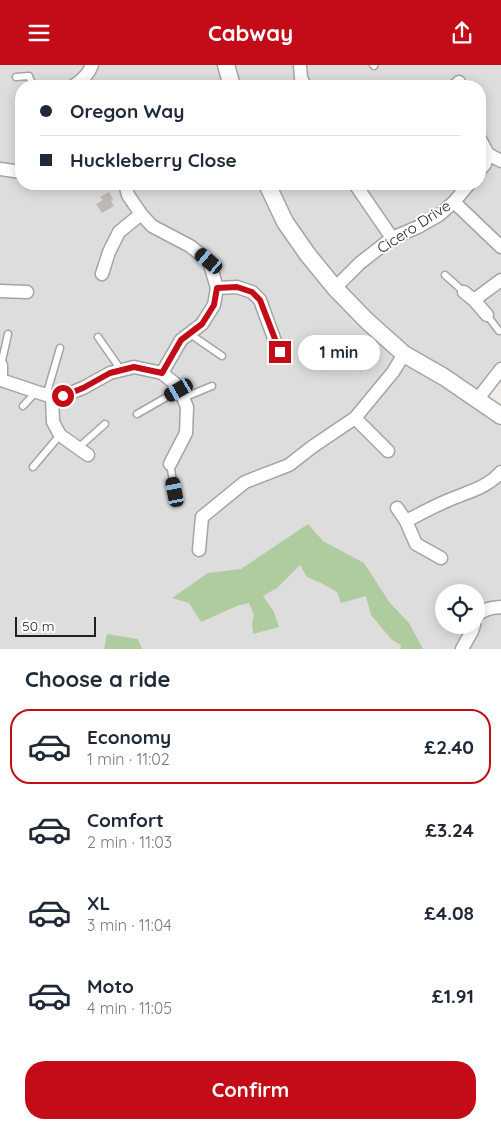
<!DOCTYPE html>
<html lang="en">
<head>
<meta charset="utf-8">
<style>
	body { margin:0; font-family:Quicksand,sans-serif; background:#f2f2f3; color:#1f2937; height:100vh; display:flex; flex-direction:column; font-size:19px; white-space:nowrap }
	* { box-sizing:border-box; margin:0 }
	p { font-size:16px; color:#747a83 }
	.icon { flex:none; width:28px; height:28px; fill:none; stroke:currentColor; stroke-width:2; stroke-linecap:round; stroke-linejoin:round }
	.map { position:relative; height:584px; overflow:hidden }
	.drawer { display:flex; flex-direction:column; background:#fff; flex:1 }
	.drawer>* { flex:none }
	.guide { position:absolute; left:15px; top:15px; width:471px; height:110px; border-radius:20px; box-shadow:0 2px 12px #0003; display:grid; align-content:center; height:110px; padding:0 25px; background:#fff }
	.fabs { position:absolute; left:435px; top:519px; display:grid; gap:10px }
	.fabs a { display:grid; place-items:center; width:50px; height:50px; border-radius:50%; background:#fff; box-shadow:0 2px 12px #0003; font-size:25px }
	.scale { position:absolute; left:15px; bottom:12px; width:81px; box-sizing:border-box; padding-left:5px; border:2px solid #202020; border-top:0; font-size:14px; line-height:18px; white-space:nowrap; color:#202020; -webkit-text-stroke:4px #fff; paint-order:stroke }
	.end { position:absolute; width:22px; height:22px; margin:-11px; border:6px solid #c30c17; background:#fff; box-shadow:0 0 0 2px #fff }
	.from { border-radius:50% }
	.bubble { position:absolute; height:35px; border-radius:18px; background:#fff; box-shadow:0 2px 12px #0003; font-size:16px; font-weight:700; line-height:35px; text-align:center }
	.car { position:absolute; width:15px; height:30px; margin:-15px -8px; border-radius:6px; box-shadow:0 0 4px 1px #0007; background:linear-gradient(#222 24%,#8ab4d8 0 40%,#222 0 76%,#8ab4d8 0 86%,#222 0) }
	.guide b { display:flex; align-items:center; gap:18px; height:48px; font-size:19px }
	.guide b+b { border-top:1px solid #e0e1e3 }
	.guide i { width:12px; height:12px; background:#1f2937 }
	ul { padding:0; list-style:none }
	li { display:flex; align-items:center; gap:15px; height:75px; margin:0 10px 8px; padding:0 15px; border:2px solid transparent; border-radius:20px }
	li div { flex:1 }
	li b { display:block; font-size:19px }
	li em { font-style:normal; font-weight:700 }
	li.active { border-color:#c30c17 }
	li>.icon { width:45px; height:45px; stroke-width:1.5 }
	h2 { padding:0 25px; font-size:22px; line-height:60px }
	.action { display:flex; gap:10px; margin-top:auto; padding:10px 25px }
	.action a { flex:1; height:58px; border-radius:20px; background:#c30c17; color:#fff; font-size:20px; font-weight:700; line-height:58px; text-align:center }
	header { display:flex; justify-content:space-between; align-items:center; height:65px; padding:0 25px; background:#c30c17; color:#fff; font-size:22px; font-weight:700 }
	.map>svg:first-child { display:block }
	.residential { fill:#dedddd; fill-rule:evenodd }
	.forest { fill:#afcc9e }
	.building { fill:#c0b8b3 }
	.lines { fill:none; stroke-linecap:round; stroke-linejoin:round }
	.service-casing { stroke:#a4a4a4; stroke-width:9 }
	.minor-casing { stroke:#a4a4a4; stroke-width:15 }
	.tertiary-casing { stroke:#a4a4a4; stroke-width:19 }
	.service { stroke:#fff; stroke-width:6 }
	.minor { stroke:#fff; stroke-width:12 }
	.tertiary { stroke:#fff; stroke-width:16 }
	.route { stroke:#c30c17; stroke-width:6 }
	.labels { text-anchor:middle; stroke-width:4; stroke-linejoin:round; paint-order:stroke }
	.street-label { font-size:15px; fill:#202020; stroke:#fff }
</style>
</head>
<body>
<header><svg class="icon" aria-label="menu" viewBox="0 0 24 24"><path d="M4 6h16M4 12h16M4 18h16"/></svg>Cabway<svg class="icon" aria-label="share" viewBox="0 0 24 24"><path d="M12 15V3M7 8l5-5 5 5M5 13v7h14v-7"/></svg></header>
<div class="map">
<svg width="501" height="584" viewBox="0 0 501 584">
	<rect width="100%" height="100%" fill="#f0ece7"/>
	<!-- residential -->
	<path class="residential" d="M0,0H501V298L487,316L471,342L501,362V584H0ZM21,21H480V119H21ZM444,528H476V560H444Z"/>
	<!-- forest -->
	<g class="forest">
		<path d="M308,459L323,476L364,498L390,538L409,558L423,584H400L401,580L392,575L371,550L366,531L341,538L337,527L321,518L307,512L300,500L277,523L263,531L274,547L279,562L253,569L252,558L254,550L249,538L237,541L201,557L189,538L172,533L208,508L241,504Z"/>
		<path d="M107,569L138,574L142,584H104Z"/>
	</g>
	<!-- building -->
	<path class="building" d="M109,127L113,134L111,136L114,141L102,148L96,139L103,135L100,132Z"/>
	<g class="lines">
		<defs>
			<g id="service">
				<path d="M373,0L374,1"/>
				<path d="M16,12L29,11L33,21"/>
				<path d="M445,210L464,227"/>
				<path d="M487,250L499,266"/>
				<path d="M190,269L222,291"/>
				<path d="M98,272L121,305"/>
				<path d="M1,300L8,269"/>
				<path d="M46,331L60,283"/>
				<path d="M183,333L212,321"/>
				<path d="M23,341L36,327"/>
				<path d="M137,349L179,325"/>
				<path d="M78,383L105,359"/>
				<path d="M170,399L175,427"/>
				<path d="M33,402L60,370"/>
			</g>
			<g id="minor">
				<path d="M300,0L301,13L305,21"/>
				<path d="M73,21C81,16 89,9 92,0"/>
				<path d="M455,21L459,17"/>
				<path d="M480,74L488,89L501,96"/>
				<path d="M0,104L21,107"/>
				<path d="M480,105L485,99L488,89"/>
				<path d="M125,119L128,130L141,149L152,161L190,181L209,196L217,223L214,240L202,259L181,275L162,308"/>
				<path d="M355,119L392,173"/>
				<path d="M454,137L501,182"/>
				<path d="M102,209L109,187L119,167L141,149"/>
				<path d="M217,223L237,222L252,227L260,235L279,287"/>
				<path d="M335,223L360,198L392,173L418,162L439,150L454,137L469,119"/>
				<path d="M0,226L27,227"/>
				<path d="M464,227L474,235L487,250"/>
				<path d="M474,235L501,215"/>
				<path d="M1,300V315"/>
				<path d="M0,315H1L52,332L63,331L83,323L110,308L134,302L162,308L178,321L187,342L186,368L170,399"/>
				<path d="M52,332L53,357L60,370L88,390"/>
				<path d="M477,335L501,304"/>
				<path d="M355,353L388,386"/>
				<path d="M397,443L406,456L416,479L441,493"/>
				<path d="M406,456C420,449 434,441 449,435C467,427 487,423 501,407"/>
				<path d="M199,485L202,452L245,417L289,400L312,382L355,353L393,307L404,289"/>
				<path d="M476,551C484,544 490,543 501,542"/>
				<path d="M462,584L472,566L474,560"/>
			</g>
			<g id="tertiary">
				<path d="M226,0L232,21"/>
				<path d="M267,119L285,157L308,190L335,223L367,256L404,289L444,312L501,351"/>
			</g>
		</defs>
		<!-- service casing -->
		<use href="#service" class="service-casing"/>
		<!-- minor casing -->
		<use href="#minor" class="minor-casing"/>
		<!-- tertiary casing -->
		<use href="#tertiary" class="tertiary-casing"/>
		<!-- service -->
		<use href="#service" class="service"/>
		<!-- minor -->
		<use href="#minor" class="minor"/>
		<!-- tertiary -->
		<use href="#tertiary" class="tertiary"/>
	</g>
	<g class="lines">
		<!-- route -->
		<path class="route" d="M63,331L83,323L110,308L134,302L162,308L181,275L202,259L214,240L217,223L237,222L252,227L260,235L280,287"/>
	</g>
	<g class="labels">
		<!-- street labels -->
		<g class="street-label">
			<text transform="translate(414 162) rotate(-33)" y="5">Cicero Drive</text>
		</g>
	</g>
</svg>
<div class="fabs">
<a><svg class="icon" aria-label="locate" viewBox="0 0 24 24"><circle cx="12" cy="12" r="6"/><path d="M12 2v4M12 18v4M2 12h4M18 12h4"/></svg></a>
</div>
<div class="scale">50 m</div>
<i class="end from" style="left:63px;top:331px"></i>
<i class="end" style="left:280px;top:287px"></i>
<div class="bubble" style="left:298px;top:270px;width:82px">1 min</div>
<i class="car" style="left:209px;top:196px;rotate:310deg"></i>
<i class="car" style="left:179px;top:325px;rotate:240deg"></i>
<i class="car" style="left:175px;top:427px;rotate:349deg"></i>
<div class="guide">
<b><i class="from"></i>Oregon Way</b>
<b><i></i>Huckleberry Close</b>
</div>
</div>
<section class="drawer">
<h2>Choose a ride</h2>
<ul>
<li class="active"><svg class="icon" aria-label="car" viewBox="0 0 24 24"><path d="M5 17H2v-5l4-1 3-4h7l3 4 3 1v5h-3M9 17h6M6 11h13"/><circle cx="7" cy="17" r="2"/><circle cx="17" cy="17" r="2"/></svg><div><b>Economy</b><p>1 min · 11:02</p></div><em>£2.40</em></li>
<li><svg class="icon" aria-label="car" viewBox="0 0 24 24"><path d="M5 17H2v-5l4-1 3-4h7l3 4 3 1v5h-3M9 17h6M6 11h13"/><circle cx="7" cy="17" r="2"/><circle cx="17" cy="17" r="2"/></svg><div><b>Comfort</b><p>2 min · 11:03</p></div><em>£3.24</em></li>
<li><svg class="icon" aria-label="car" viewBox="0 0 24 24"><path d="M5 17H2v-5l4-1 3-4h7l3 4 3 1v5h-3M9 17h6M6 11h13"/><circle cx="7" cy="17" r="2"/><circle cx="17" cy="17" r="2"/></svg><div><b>XL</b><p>3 min · 11:04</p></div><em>£4.08</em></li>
<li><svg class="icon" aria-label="car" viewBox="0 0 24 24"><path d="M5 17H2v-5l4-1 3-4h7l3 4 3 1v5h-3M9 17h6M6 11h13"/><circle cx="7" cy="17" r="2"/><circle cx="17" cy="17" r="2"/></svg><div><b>Moto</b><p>4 min · 11:05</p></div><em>£1.91</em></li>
</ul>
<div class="action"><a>Confirm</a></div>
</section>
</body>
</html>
